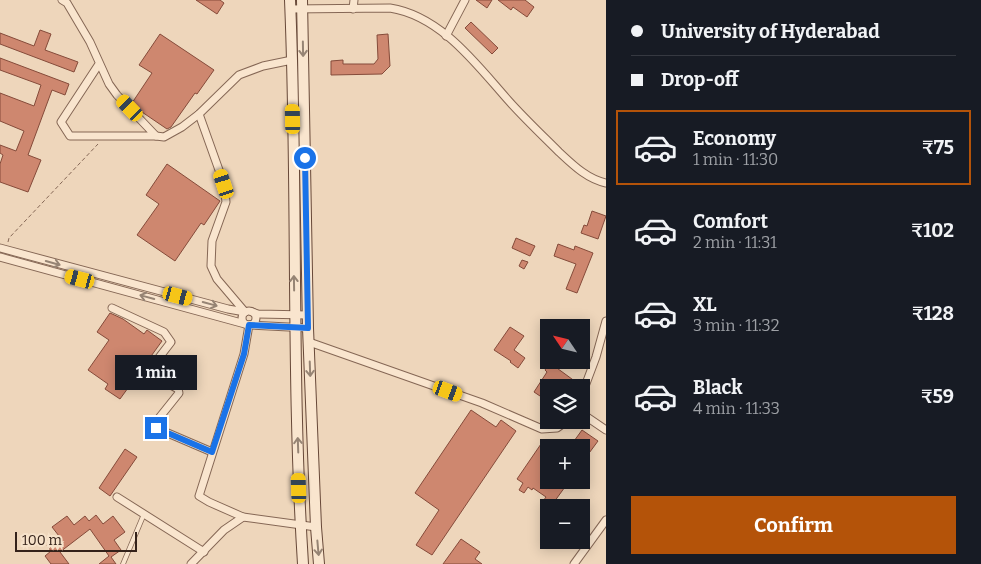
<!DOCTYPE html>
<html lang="en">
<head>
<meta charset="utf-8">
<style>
	body { margin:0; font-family:Bitter,serif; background:#242831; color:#f1f3f6; height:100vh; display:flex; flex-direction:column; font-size:19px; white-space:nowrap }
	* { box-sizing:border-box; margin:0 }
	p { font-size:16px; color:#9ea1a6 }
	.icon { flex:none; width:28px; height:28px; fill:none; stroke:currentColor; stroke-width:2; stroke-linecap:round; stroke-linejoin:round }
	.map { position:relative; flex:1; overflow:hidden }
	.drawer { display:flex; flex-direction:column; background:#171b24; width:375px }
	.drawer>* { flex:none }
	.top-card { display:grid; align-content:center; height:110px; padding:0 25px; background:#171b24 }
	.needle { width:32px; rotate:305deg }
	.tools { position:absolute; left:540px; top:319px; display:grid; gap:10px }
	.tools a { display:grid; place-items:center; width:50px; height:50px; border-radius:0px; background:#171b24; box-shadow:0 2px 12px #0003; font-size:25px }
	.scale { position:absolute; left:15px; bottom:12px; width:122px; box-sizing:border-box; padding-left:5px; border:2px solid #34221a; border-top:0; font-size:14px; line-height:18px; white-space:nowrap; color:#34221a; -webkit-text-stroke:4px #f6e2ca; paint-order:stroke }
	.end { position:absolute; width:22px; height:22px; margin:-11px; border:6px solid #1a73e8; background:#fff; box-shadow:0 0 0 2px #fff }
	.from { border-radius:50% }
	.bubble { position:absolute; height:35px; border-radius:0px; background:#171b24; box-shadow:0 2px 12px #0003; font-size:16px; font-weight:700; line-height:35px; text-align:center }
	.car { position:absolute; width:15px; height:30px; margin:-15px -8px; border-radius:6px; box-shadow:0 0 4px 1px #0007; background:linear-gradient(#f5c518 24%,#345 0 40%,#f5c518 0 76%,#345 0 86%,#f5c518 0) }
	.top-card b { display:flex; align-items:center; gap:18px; height:48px; font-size:19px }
	.top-card b+b { border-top:1px solid #363941 }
	.top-card i { width:12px; height:12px; background:#f1f3f6 }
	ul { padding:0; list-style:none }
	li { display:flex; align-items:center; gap:15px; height:75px; margin:0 10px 8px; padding:0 15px; border:2px solid transparent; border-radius:0px }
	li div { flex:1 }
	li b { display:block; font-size:19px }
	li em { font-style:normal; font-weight:700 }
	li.active { border-color:#b45309 }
	li>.icon { width:45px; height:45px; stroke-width:1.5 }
	.button { display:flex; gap:10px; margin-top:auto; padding:10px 25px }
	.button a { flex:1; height:58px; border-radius:0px; background:#b45309; color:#fff; font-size:20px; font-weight:700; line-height:58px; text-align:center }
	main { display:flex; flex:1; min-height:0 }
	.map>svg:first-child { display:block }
	.building { fill:#ce876f; stroke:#854b3a }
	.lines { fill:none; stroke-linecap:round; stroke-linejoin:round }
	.lane-casing { stroke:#856755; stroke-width:5.5 }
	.street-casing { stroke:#856755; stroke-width:9 }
	.secondary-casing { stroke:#674838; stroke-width:12 }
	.path { stroke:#856755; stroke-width:1; stroke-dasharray:4 2.5; stroke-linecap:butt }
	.lane { stroke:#f9e5ce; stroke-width:4 }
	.street { stroke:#f9e5ce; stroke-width:7 }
	.secondary { stroke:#f9e5ce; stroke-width:10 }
	.oneway { stroke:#968474 }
	.route { stroke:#1a73e8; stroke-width:6 }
</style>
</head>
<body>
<main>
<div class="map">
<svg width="606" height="564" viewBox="0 0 606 564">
	<rect width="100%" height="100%" fill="#eed6bb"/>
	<!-- building -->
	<g class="building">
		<path d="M196,0H220L224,3L217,14Z"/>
		<path d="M476,0H492L487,8Z"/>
		<path d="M498,0H525L534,7L527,17L513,7L511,10Z"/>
		<path d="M471,22L498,48L492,54L465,28Z"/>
		<path d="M40,30L51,34L45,50L78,62L74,72L0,44V33L34,46Z"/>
		<path d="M160,34L214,70L197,94L195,93L171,127L167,129L139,110L132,103L152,73L139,65Z"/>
		<path d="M388,34L390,66L382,74L331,75V61L343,60V64H374L378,59L377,35Z"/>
		<path d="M0,58L69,84L65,95L52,90L28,155L41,160L28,192L0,182V164L3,155L0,153V145L16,151L24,131L0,121V93L34,106L41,85L0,70Z"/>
		<path d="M167,164L220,201L204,225L201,223L175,261L137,235L159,204L146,195Z"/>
		<path d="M592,211L606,216L598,239L581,233L584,225L587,226Z"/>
		<path d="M516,238L535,246L530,256L512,248Z"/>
		<path d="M558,244L574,250L575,246L593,253L577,293L566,289L576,264L554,256Z"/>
		<path d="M522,260L528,262L524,269L519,266Z"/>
		<path d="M110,313L123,319L144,334L147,330L162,341L120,399L105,389L108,384L88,370L109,340L97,332Z"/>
		<path d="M510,327L524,336L514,350L525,358L518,368L510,362L511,361L494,350Z"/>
		<path d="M550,363L576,382L572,388H549V402L534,392L547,372L545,370Z"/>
		<path d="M471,410L496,427L501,420L516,431L432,555L416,545L439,510L415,493Z"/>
		<path d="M582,430L598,441L581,464V448H569Z"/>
		<path d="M541,444L549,450V480H570L549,509L541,504L546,497L533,488L532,490L528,487L524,493L519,490L523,483L517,479Z"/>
		<path d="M125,449L137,457L110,496L99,488Z"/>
		<path d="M96,515L103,524L113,516L125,532L114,540L121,550L111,557L116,564H99L109,556L90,529L60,552L69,564H51L45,556L51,551L47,545L59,536L52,527L67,516L74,525L85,516L89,521Z"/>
		<path d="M461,539L480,552L475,559L482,564H443Z"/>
	</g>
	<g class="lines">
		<defs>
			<path id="lane" d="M123,564L144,514"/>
			<g id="street">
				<path d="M62,0L67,3L90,42L109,84L117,95L156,136H70L61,122L99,64"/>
				<path d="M290,9L390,8C441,16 476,64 508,100C524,118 542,135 559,152C573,165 587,179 606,183"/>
				<path d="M353,9L354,0"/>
				<path d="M446,36L465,0"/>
				<path d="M199,114L224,184L226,202L212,241L211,266L217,279L245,312"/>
				<path d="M156,136L164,137L182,127L199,114L239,75L263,66L292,60"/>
				<path d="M0,248L228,309L245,312"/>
				<path d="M0,257L245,324"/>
				<path d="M112,308L164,332L171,342L151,368L149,373L178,389L179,393L155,423L156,428L212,452"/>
				<circle cx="249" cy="318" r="7"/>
				<path d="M252,312L258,314L308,315"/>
				<path d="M250,325L308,328"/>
				<path d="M309,342L482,403L542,429L557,428L568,420"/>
				<path d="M581,397L596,357L606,321"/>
				<path d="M581,413L606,430"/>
				<path d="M117,497L204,552"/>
				<path d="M243,517L209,502L199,496L244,354L249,325"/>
				<path d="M191,564L224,530L243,517L316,527"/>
				<path d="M574,564L606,520"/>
			</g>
			<g id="secondary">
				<path d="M290,0C298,188 291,376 303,564"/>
				<path d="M302,0L308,328L316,527L319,564"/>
			</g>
		</defs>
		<!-- lane casing -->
		<use href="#lane" class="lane-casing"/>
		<!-- street casing -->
		<use href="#street" class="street-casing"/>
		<!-- secondary casing -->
		<use href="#secondary" class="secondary-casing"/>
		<!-- path -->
		<path class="path" d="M8,242L9,238L98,144"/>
		<!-- lane -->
		<use href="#lane" class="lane"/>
		<!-- street -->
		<use href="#street" class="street"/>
		<!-- secondary -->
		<use href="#secondary" class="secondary"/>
	</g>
	<!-- one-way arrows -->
	<defs><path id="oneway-shaft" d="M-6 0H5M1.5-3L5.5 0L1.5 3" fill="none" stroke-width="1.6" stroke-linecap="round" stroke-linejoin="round" transform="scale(1.25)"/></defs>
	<g class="oneway">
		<use href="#oneway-shaft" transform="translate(303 49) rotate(89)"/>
		<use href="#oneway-shaft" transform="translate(53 263) rotate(16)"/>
		<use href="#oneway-shaft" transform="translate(294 283) rotate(-91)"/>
		<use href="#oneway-shaft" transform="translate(147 297) rotate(-165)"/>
		<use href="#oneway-shaft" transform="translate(210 304) rotate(15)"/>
		<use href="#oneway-shaft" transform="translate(310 369) rotate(88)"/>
		<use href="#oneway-shaft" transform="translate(298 445) rotate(-92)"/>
		<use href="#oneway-shaft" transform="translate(318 548) rotate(85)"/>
	</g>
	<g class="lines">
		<!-- route -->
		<path class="route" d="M156,428L212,452L244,354L249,325L308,328L305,158"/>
	</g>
</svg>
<div class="tools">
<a><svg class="needle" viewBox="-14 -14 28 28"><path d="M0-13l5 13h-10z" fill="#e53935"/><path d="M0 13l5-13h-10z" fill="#9ea1a6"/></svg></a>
<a><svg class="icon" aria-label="layers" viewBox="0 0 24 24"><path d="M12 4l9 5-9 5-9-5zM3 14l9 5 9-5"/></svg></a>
<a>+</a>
<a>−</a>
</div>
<div class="scale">100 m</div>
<i class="end from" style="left:305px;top:158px"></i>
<i class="end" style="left:156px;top:428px"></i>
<div class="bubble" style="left:115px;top:355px;width:82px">1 min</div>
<i class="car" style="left:130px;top:108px;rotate:316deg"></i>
<i class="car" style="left:293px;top:119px;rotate:359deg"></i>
<i class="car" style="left:224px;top:184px;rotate:342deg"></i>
<i class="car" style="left:80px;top:279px;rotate:285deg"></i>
<i class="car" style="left:178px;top:296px;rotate:105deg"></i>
<i class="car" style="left:448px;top:391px;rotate:110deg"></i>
<i class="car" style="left:299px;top:488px;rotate:358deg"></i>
</div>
<section class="drawer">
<div class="top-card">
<b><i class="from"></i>University of Hyderabad</b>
<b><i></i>Drop-off</b>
</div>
<ul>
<li class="active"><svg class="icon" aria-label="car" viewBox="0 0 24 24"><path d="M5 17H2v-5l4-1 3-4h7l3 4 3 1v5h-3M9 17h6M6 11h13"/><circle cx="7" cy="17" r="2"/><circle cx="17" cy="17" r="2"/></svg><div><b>Economy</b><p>1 min · 11:30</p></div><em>₹75</em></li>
<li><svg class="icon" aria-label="car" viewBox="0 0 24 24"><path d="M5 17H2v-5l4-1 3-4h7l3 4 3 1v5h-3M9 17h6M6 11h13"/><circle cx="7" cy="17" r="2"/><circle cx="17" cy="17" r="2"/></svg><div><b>Comfort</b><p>2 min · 11:31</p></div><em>₹102</em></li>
<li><svg class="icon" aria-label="car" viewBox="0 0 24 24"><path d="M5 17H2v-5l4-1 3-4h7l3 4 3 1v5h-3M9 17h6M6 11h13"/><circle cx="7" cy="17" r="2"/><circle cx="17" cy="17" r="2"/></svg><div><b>XL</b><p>3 min · 11:32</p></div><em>₹128</em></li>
<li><svg class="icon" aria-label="car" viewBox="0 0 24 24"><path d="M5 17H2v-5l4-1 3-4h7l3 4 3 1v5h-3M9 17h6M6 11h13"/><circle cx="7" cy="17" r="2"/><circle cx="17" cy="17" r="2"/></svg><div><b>Black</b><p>4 min · 11:33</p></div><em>₹59</em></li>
</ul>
<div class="button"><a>Confirm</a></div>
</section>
</main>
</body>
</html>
